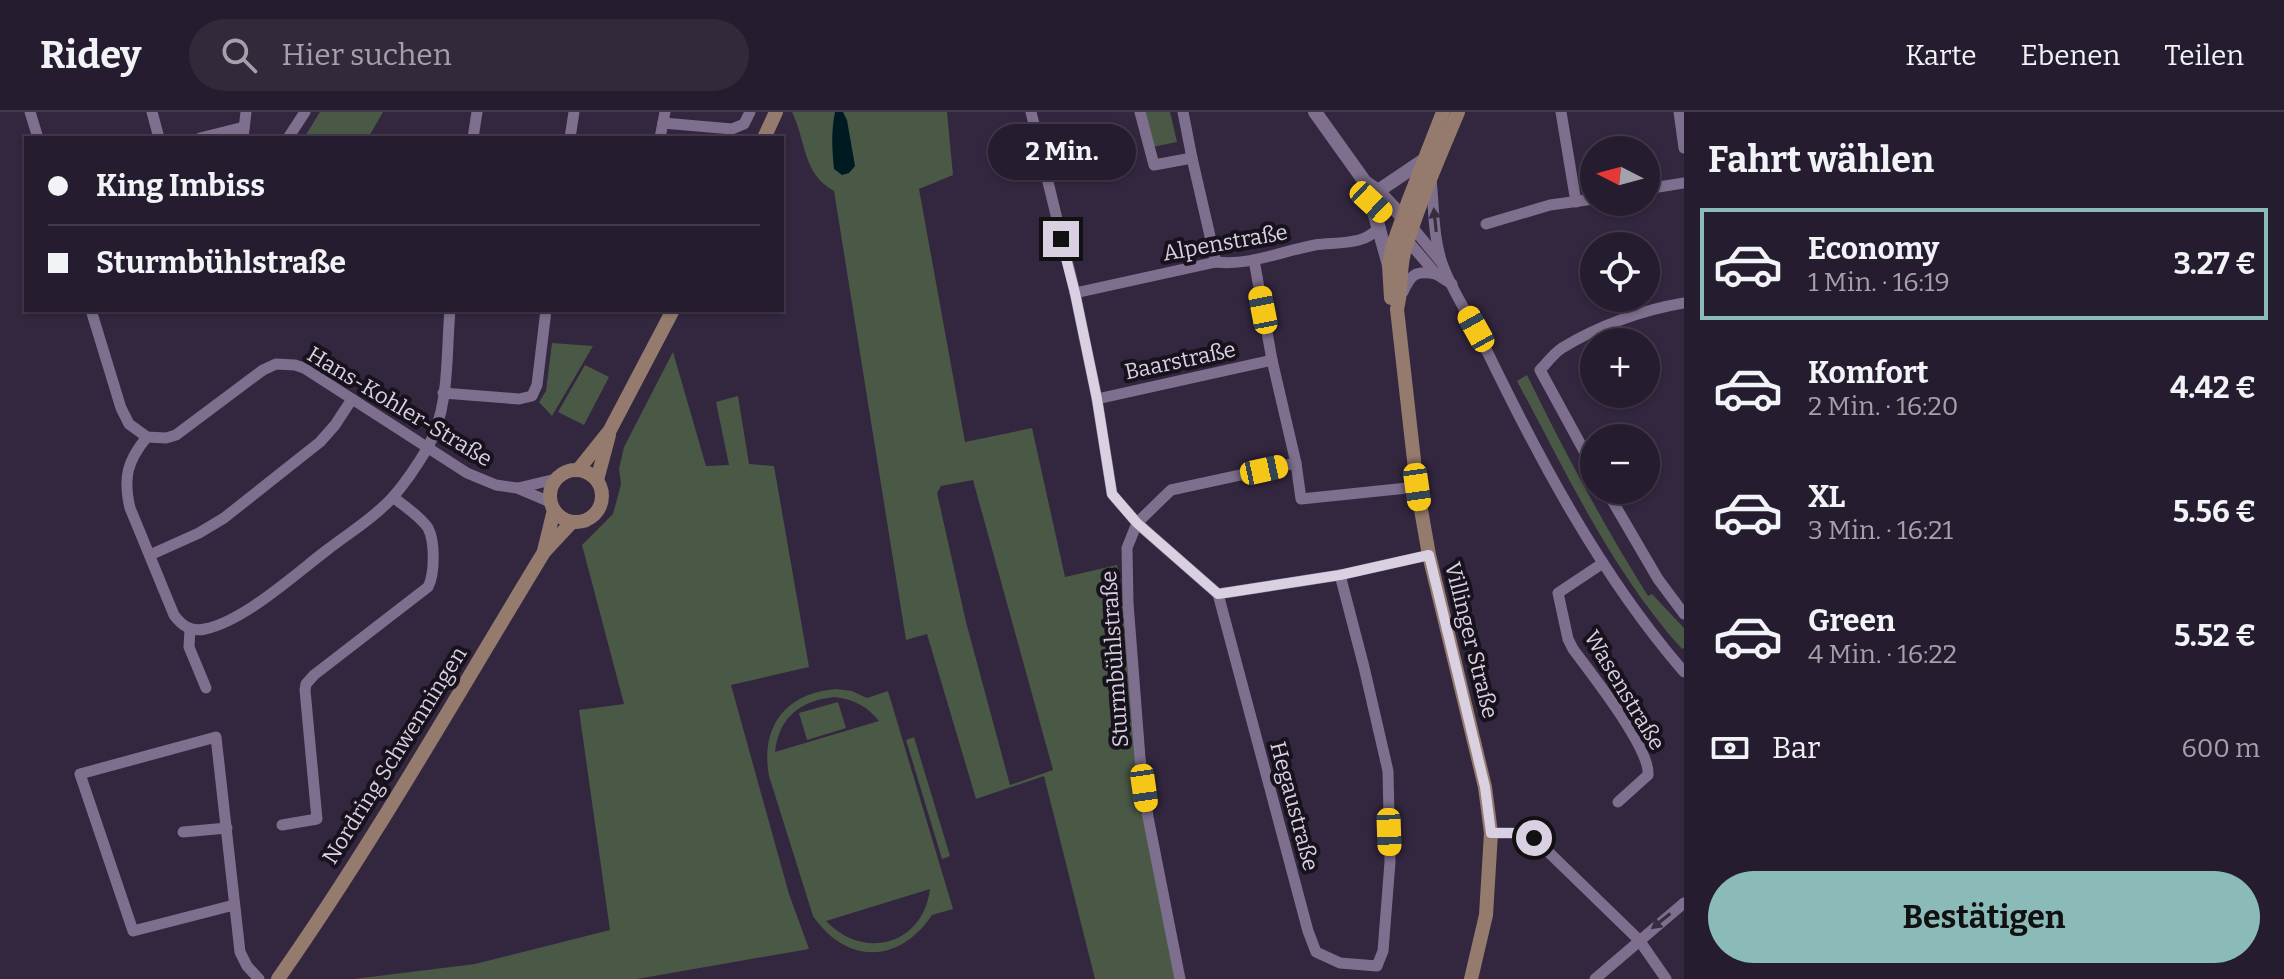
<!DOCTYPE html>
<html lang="de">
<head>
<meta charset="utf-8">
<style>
	body { margin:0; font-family:Bitter,serif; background:#32293b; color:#f1f3f6; height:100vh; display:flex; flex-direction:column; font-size:30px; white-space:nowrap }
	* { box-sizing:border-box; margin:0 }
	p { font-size:26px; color:#a4a1aa }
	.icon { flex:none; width:44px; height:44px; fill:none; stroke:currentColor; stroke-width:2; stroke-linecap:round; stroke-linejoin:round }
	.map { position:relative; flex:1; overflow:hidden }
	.details { display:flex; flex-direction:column; background:#261c2f; width:600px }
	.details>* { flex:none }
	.guide { position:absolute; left:24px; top:24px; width:760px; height:176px; border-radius:0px; box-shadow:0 2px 6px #0004,0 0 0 2px #423a4b; display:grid; align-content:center; height:176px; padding:0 24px; background:#261c2f }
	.needle { width:52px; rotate:276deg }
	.tools { position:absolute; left:1580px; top:24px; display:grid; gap:16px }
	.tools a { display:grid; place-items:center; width:80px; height:80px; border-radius:50%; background:#261c2f; box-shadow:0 2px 6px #0004,0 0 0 2px #423a4b; font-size:40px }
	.end { position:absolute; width:36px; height:36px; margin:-18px; border:10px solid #d9d1e2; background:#111; box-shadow:0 0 0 4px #111 }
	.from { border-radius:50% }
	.bubble { position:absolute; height:56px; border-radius:28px; background:#261c2f; box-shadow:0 2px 6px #0004,0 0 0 2px #423a4b; font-size:26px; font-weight:700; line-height:56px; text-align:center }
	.car { position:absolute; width:24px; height:48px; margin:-24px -12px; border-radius:10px; box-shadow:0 0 6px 2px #0007; background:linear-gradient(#f5c518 24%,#345 0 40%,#f5c518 0 76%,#345 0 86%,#f5c518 0) }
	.guide b { display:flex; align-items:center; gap:28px; height:76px; font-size:30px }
	.guide b+b { border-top:2px solid #423a4b }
	.guide i { width:20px; height:20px; background:#f1f3f6 }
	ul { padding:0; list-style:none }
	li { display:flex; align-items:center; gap:24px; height:112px; margin:0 16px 12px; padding:0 8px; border:4px solid transparent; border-radius:0px }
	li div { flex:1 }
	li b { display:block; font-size:30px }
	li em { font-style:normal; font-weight:700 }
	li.current { border-color:#8bbbb9 }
	li>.icon { width:72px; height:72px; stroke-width:1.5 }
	h2 { padding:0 24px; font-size:36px; line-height:96px }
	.pay { display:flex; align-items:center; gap:20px; height:88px; padding:0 24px; font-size:30px }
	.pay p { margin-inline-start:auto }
	.primary-button { display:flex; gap:16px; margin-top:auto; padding:16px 24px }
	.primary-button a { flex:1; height:92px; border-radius:48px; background:#8bbbb9; color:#111; font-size:32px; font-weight:700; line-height:92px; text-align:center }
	header { display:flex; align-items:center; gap:48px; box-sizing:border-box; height:112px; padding:0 40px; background:#261c2f; border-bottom:2px solid #423a4b }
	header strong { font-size:38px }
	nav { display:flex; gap:44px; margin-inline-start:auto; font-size:28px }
	.search { width:560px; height:72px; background:#32293b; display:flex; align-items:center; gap:20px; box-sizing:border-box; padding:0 28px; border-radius:44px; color:#a4a1aa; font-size:30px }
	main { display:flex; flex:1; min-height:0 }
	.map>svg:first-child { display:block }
	.green { fill:#4a5846; fill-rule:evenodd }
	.water { fill:#001a21 }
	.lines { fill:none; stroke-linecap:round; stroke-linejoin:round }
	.minor { stroke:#7d6f8d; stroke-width:11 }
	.tertiary { stroke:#7d6f8d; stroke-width:14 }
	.secondary { stroke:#957b6d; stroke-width:14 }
	.oneway { fill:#362e3f }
	.route { stroke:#d9d1e2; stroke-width:10 }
	.labels { text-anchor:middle; stroke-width:8; stroke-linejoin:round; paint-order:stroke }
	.street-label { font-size:22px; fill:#d9d1e2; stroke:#18121d }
</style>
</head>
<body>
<header>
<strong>Ridey</strong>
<div class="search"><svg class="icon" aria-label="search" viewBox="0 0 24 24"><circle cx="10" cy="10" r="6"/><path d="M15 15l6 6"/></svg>Hier suchen</div>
<nav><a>Karte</a><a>Ebenen</a><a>Teilen</a></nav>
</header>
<main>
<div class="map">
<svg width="1684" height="867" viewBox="0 0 1684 867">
	<rect width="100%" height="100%" fill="#33263f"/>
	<!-- green -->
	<g class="green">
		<path d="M320,0H383L368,26H304Z"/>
		<path d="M792,0H947L953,63L919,77L965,330L1032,316L1065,465L1117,453L1175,867H1095L1044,664L976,687L927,522L906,528L834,79C802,61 807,31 792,0ZM973,368L1053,658L1010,673L966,510L937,381L941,374Z"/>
		<path d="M1143,0H1170L1177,30L1152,35Z"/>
		<path d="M552,231L593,234L552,304L539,290L546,279Z"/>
		<path d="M673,240L706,354L729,353L716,290L738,284L749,352L774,354L809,555L731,573L789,782L809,837L637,867H354L475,852L610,818L579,598L624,592L582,433L613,402L621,372L619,357L624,335Z"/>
		<path d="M585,253L609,265L584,313L558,300Z"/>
		<path d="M1527,263C1564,339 1603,412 1648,484L1652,482L1684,516V536L1682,537C1611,458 1567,362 1517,269Z"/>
		<path d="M836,577L852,579L867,586L888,579L953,797L932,803C899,852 847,853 813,804L769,664C760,614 786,581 836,577ZM834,585C853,587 867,594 879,609L775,640C779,605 800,589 834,585ZM930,777C923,833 864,849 826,809Z"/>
		<path d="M838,590L846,616L807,628L799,601Z"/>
		<path d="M914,625L950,744L942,747L906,628Z"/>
	</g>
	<!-- water -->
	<path class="water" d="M835,0H843L847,8L855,54L849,61L842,63L834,57C832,37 831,20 835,0Z"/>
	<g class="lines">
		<!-- minor -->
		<g class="minor">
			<path d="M30,0L38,26"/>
			<path d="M152,0L159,26"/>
			<path d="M1031,0L1075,181L1097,287L1112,382L1137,411L1218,482L1340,463L1429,443"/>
			<path d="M1140,0L1154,53L1192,46L1216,150"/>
			<path d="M1183,0L1192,46"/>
			<path d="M1561,0L1576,90"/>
			<path d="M1679,0L1684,36"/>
			<path d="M663,11L732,17L744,12L750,0"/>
			<path d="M200,26L244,15"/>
			<path d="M243,26L246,0"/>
			<path d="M288,26L305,0"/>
			<path d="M473,26L477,0"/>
			<path d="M570,26L574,0"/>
			<path d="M660,26L665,0"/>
			<path d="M1431,67C1434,94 1433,125 1442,151C1452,180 1471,206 1484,233C1539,347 1601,464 1684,560"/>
			<path d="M1646,77L1684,71"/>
			<path d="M1486,112L1550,93L1594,87"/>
			<path d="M1413,116L1441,150"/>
			<path d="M1408,129L1436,162L1452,172"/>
			<path d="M1254,148L1272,248L1296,351L1301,387L1417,375"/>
			<path d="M1403,180C1411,162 1416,158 1436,162"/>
			<path d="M1075,181L1216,150C1250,154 1282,139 1315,133C1329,131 1344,132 1359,128C1368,126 1373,121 1380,115"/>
			<path d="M91,198L121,296L129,312L147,325L166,326L176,323L263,258L276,252L295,253L304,256L467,361L496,373L517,376L550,390"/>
			<path d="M443,281L519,287L532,284L537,273L546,198"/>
			<path d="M1097,287L1272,248"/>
			<path d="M147,325C127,349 123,366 130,396L174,503C182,514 191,520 205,517C244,509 294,463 327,438C349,421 374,406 393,385C406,370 418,352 428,335C450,295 446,242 450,198"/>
			<path d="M1594,357L1540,258C1547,251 1553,242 1562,236C1598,214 1642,198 1684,191"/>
			<path d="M518,376L556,367"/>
			<path d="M1606,378L1658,467L1684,502"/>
			<path d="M150,443L199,421L224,406L320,330L335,313L352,287"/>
			<path d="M1603,451L1558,481L1568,527L1573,537C1590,560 1651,637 1648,663L1618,690"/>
			<path d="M1218,482L1308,819L1316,840L1340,851L1377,854L1383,839L1390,750L1388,659L1364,555L1340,463"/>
			<path d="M190,517L189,535L206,576"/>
			<path d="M282,713L317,707L305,578L306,572L314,563L428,475C435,462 435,429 428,416C420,404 404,394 393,385"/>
			<path d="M183,720L227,716"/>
			<path d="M1491,721H1512L1534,726L1639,828L1666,867"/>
			<path d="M234,793L133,819L80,662L216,625L240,840L247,854L259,867"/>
			<path d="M1180,867L1148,705L1140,646L1128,491L1127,436L1137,411L1171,378L1296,351"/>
			<path d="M1595,867L1684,791"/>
		</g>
		<!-- tertiary -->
		<g class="tertiary">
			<path d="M1315,0L1365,70L1378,79L1410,113"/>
			<path d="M1366,71L1389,153"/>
			<path d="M1378,79L1424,48"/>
		</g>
		<!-- secondary -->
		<g class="secondary">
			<path d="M1458,0C1439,46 1418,93 1404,141C1399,160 1402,179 1397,197L1417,375L1429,443L1485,675L1491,721L1486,803L1471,867"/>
			<path d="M764,26L776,0"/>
			<path d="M1391,186L1389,153L1392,136L1408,90L1443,0"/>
			<circle cx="576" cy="384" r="26"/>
			<path d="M578,358L610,318L673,198"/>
			<path d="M597,368L609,323"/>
			<path d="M544,439L554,398"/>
			<path d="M278,867C374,730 457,583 544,440L572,410"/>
		</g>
	</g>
	<!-- one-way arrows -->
	<defs><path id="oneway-solid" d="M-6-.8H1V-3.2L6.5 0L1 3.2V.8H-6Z" transform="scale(2)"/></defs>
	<g class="oneway">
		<use href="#oneway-solid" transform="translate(1435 108) rotate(-96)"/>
		<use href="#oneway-solid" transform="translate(1661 809) rotate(141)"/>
	</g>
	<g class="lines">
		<!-- route -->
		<path class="route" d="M1061,127L1075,181L1097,287L1112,382L1137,411L1218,482L1340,463L1429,443L1485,675L1491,721H1512L1534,726"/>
	</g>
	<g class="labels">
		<!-- street labels -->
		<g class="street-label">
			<text transform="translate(1225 130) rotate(-10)" y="8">Alpenstraße</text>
			<text transform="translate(1180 248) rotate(-12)" y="8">Baarstraße</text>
			<text transform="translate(400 294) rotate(31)" y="8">Hans-Kohler-Straße</text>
			<text transform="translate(1472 528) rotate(76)" y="8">Villinger Straße</text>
			<text transform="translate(1114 547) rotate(-94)" y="8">Sturmbühlstraße</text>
			<text transform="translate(1625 578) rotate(59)" y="8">Wasenstraße</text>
			<text transform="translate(394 643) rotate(-58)" y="8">Nordring Schwenningen</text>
			<text transform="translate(1295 694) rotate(75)" y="8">Hegaustraße</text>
		</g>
	</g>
</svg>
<div class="tools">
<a><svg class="needle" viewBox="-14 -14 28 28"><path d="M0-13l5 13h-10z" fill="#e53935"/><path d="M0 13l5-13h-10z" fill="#a4a1aa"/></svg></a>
<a><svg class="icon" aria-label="locate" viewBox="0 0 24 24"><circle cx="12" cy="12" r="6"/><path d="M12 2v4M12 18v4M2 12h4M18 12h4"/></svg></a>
<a>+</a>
<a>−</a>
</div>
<i class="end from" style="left:1534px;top:726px"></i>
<i class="end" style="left:1061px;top:127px"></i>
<div class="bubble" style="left:988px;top:12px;width:148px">2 Min.</div>
<i class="car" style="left:1371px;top:90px;rotate:133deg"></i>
<i class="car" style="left:1263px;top:198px;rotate:349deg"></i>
<i class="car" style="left:1476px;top:217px;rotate:331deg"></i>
<i class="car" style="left:1264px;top:358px;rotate:78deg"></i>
<i class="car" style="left:1417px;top:375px;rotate:172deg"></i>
<i class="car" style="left:1144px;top:676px;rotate:172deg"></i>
<i class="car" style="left:1389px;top:720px;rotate:178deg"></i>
<div class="guide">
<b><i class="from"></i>King Imbiss</b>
<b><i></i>Sturmbühlstraße</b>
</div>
</div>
<section class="details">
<h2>Fahrt wählen</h2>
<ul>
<li class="current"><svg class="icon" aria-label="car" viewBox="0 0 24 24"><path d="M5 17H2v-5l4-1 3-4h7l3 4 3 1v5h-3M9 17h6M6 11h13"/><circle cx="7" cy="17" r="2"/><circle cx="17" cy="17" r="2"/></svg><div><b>Economy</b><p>1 Min. · 16:19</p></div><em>3.27 €</em></li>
<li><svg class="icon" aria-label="car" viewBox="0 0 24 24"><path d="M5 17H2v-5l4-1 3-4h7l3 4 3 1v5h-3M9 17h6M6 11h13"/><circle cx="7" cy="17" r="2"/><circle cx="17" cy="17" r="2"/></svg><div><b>Komfort</b><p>2 Min. · 16:20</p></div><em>4.42 €</em></li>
<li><svg class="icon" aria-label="car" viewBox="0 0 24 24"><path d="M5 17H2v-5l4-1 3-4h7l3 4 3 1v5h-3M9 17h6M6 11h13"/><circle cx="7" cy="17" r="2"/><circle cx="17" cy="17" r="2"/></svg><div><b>XL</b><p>3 Min. · 16:21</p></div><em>5.56 €</em></li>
<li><svg class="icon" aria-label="car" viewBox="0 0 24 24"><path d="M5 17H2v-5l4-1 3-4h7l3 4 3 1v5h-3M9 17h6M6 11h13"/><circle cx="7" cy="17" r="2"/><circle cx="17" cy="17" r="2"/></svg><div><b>Green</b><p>4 Min. · 16:22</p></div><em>5.52 €</em></li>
</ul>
<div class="pay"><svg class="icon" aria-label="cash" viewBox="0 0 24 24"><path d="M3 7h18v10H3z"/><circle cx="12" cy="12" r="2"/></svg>Bar<p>600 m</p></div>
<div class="primary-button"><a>Bestätigen</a></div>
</section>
</main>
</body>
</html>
